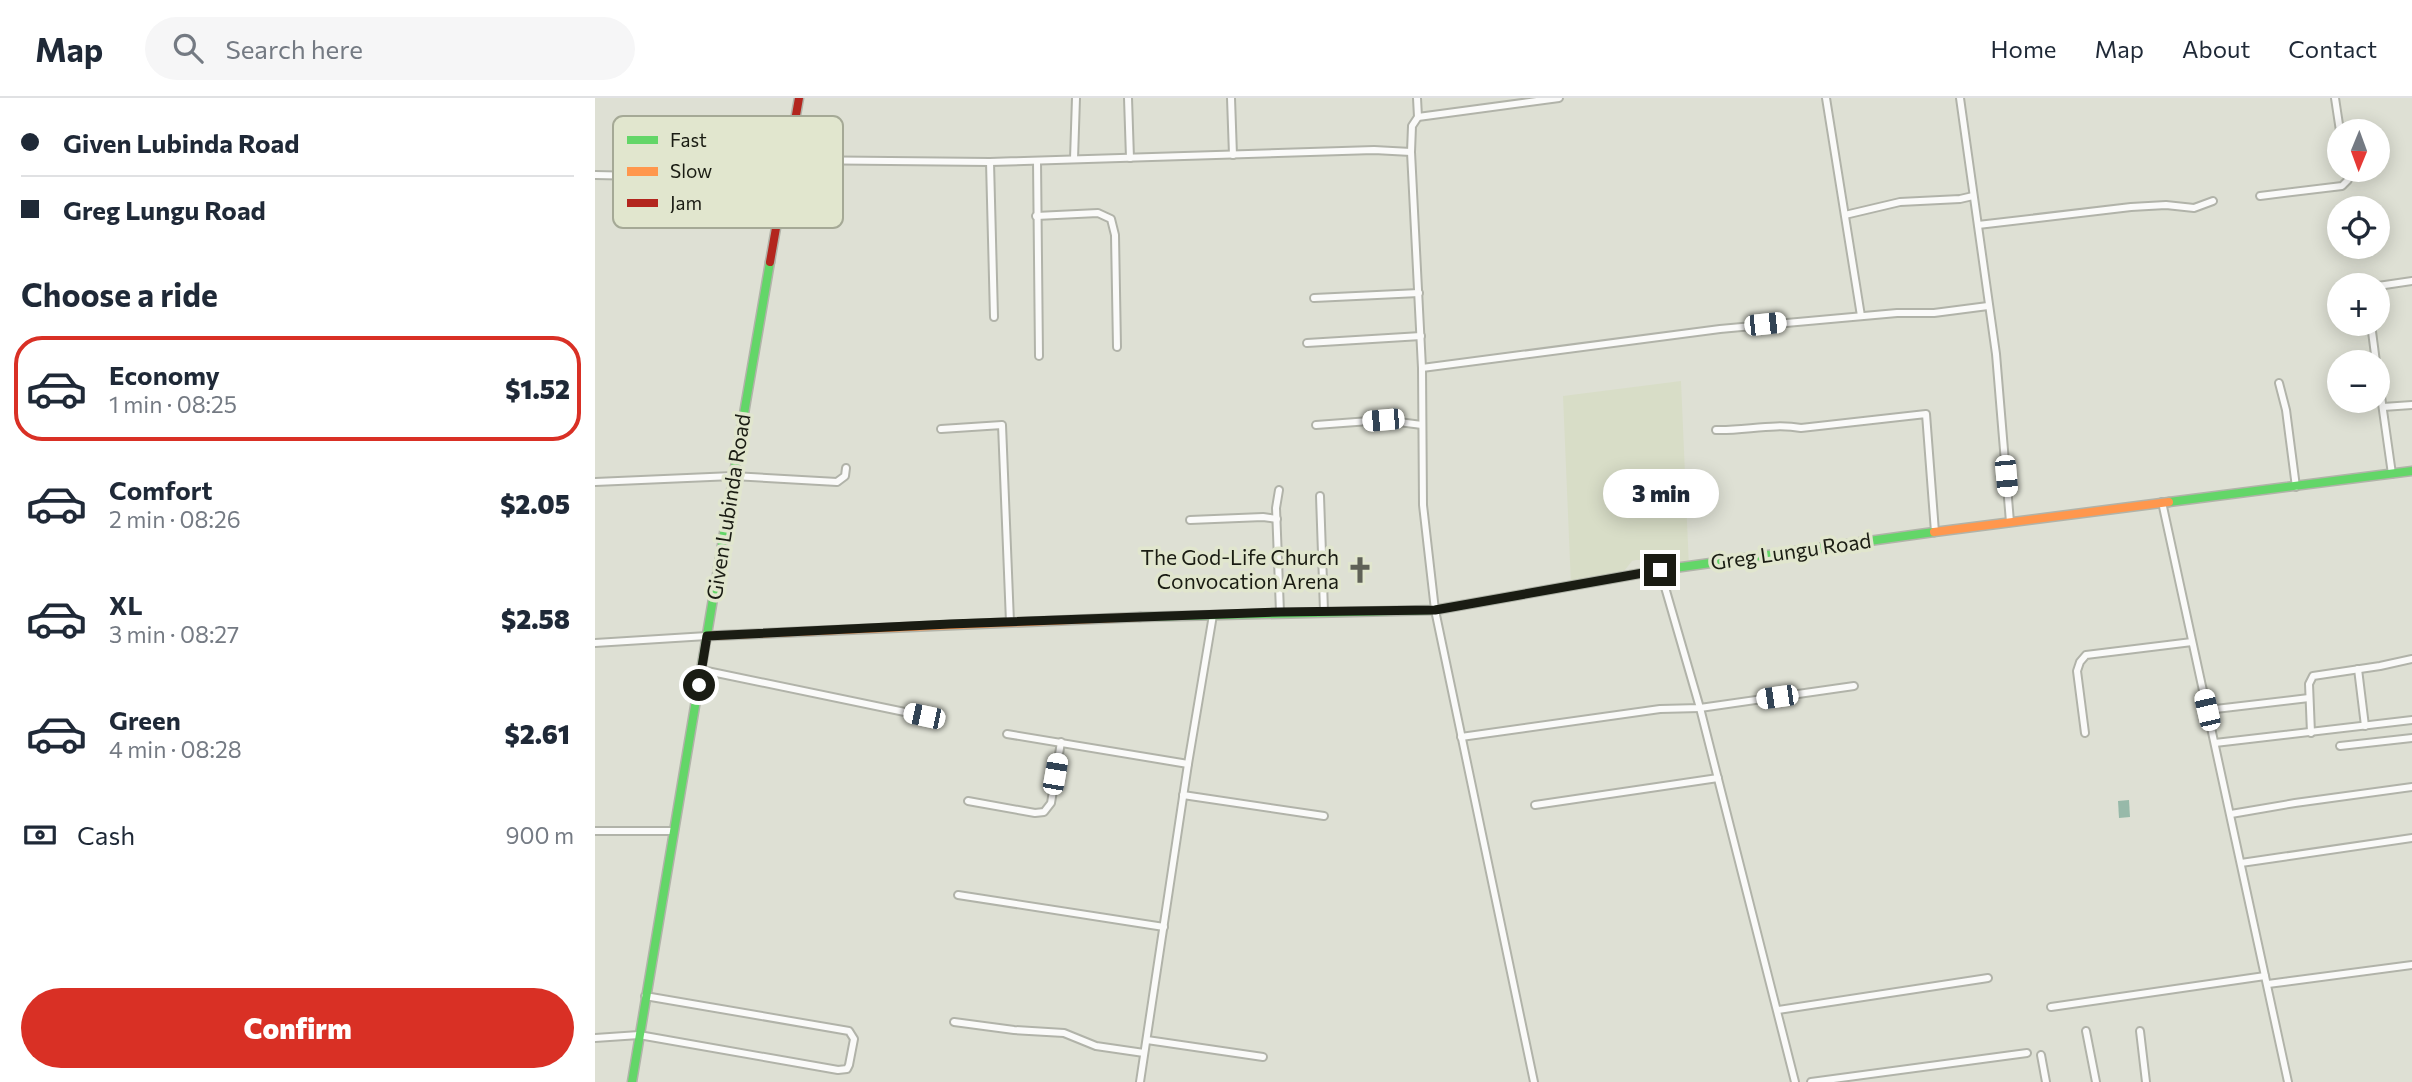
<!DOCTYPE html>
<html lang="en">
<head>
<meta charset="utf-8">
<style>
	body { margin:0; font-family:Commissioner,sans-serif; background:#f6f6f7; color:#1f2937; height:100vh; display:flex; flex-direction:column; font-size:26px; white-space:nowrap }
	* { box-sizing:border-box; margin:0 }
	p { font-size:23px; color:#747a83 }
	.icon { flex:none; width:38px; height:38px; fill:none; stroke:currentColor; stroke-width:2; stroke-linecap:round; stroke-linejoin:round }
	.map { position:relative; flex:1; overflow:hidden }
	.drawer { display:flex; flex-direction:column; background:#fff; width:595px }
	.drawer>* { flex:none }
	.banner { display:grid; align-content:center; height:154px; padding:0 21px; background:#fff }
	.needle { width:46px; rotate:181deg }
	.controls { position:absolute; left:1732px; top:21px; display:grid; gap:14px }
	.controls a { display:grid; place-items:center; width:63px; height:63px; border-radius:50%; background:#fff; box-shadow:0 4px 18px #0003; font-size:35px }
	.end { position:absolute; width:32px; height:32px; margin:-16px; border:9px solid #1a1c13; background:#fff; box-shadow:0 0 0 4px #fff }
	.from { border-radius:50% }
	.bubble { position:absolute; height:49px; border-radius:24px; background:#fff; box-shadow:0 4px 18px #0003; font-size:23px; font-weight:800; line-height:49px; text-align:center }
	.car { position:absolute; width:21px; height:42px; margin:-21px -10px; border-radius:9px; box-shadow:0 0 5px 2px #0007; background:linear-gradient(#fff 24%,#345 0 40%,#fff 0 76%,#345 0 86%,#fff 0) }
	.banner b { display:flex; align-items:center; gap:24px; height:66px; font-size:26px }
	.banner b+b { border-top:2px solid #e0e1e3 }
	.banner i { width:18px; height:18px; background:#1f2937 }
	ul { padding:0; list-style:none }
	li { display:flex; align-items:center; gap:21px; height:105px; margin:0 14px 10px; padding:0 7px; border:4px solid transparent; border-radius:28px }
	li div { flex:1 }
	li b { display:block; font-size:26px }
	li em { font-style:normal; font-weight:800 }
	li.active { border-color:#d93025 }
	li>.icon { width:63px; height:63px; stroke-width:1.5 }
	h2 { padding:0 21px; font-size:32px; line-height:84px }
	.pay { display:flex; align-items:center; gap:18px; height:77px; padding:0 21px; font-size:26px }
	.pay p { margin-inline-start:auto }
	.primary-button { display:flex; gap:14px; margin-top:auto; padding:14px 21px }
	.primary-button a { flex:1; height:80px; border-radius:42px; background:#d93025; color:#fff; font-size:28px; font-weight:800; line-height:80px; text-align:center }
	header { display:flex; align-items:center; gap:42px; box-sizing:border-box; height:98px; padding:0 35px; background:#fff; border-bottom:2px solid #e0e1e3 }
	header strong { font-size:33px }
	nav { display:flex; gap:38px; margin-inline-start:auto; font-size:24px }
	.search { width:490px; height:63px; background:#f6f6f7; display:flex; align-items:center; gap:18px; box-sizing:border-box; padding:0 24px; border-radius:38px; color:#747a83; font-size:26px }
	main { display:flex; flex:1; min-height:0 }
	.map>svg:first-child { display:block }
	.built { fill:#d8ddc7 }
	.water { fill:#97b9a9 }
	.lines { fill:none; stroke-linecap:round; stroke-linejoin:round }
	.street-casing { stroke:#b1b3a9; stroke-width:10 }
	.fast-casing { stroke:#b1b3a9; stroke-width:11 }
	.slow-casing { stroke:#b1b3a9; stroke-width:11 }
	.jam-casing { stroke:#b1b3a9; stroke-width:11 }
	.street { stroke:#fafaf9; stroke-width:6 }
	.fast { stroke:#63d668; stroke-width:8 }
	.slow { stroke:#ff974d; stroke-width:8 }
	.jam { stroke:#b3261e; stroke-width:8 }
	.route { stroke:#1a1c13; stroke-width:9 }
	.labels { text-anchor:middle; stroke-width:7; stroke-linejoin:round; paint-order:stroke }
	.street-label { font-size:21px; fill:#1a1c13; stroke:#e1e6ce }
	.poi-label { font-size:21px; fill:#1a1c13; stroke:#e1e6ce; text-anchor:end }
	.key { fill:#e1e6ce; stroke:#a5a996; stroke-width:2 }
	.key-label { font-size:19px; fill:#1a1c13 }
</style>
</head>
<body>
<header>
<strong>Map</strong>
<div class="search"><svg class="icon" aria-label="search" viewBox="0 0 24 24"><circle cx="10" cy="10" r="6"/><path d="M15 15l6 6"/></svg>Search here</div>
<nav><a>Home</a><a>Map</a><a>About</a><a>Contact</a></nav>
</header>
<main>
<section class="drawer">
<div class="banner">
<b><i class="from"></i>Given Lubinda Road</b>
<b><i></i>Greg Lungu Road</b>
</div>
<h2>Choose a ride</h2>
<ul>
<li class="active"><svg class="icon" aria-label="car" viewBox="0 0 24 24"><path d="M5 17H2v-5l4-1 3-4h7l3 4 3 1v5h-3M9 17h6M6 11h13"/><circle cx="7" cy="17" r="2"/><circle cx="17" cy="17" r="2"/></svg><div><b>Economy</b><p>1 min · 08:25</p></div><em>$1.52</em></li>
<li><svg class="icon" aria-label="car" viewBox="0 0 24 24"><path d="M5 17H2v-5l4-1 3-4h7l3 4 3 1v5h-3M9 17h6M6 11h13"/><circle cx="7" cy="17" r="2"/><circle cx="17" cy="17" r="2"/></svg><div><b>Comfort</b><p>2 min · 08:26</p></div><em>$2.05</em></li>
<li><svg class="icon" aria-label="car" viewBox="0 0 24 24"><path d="M5 17H2v-5l4-1 3-4h7l3 4 3 1v5h-3M9 17h6M6 11h13"/><circle cx="7" cy="17" r="2"/><circle cx="17" cy="17" r="2"/></svg><div><b>XL</b><p>3 min · 08:27</p></div><em>$2.58</em></li>
<li><svg class="icon" aria-label="car" viewBox="0 0 24 24"><path d="M5 17H2v-5l4-1 3-4h7l3 4 3 1v5h-3M9 17h6M6 11h13"/><circle cx="7" cy="17" r="2"/><circle cx="17" cy="17" r="2"/></svg><div><b>Green</b><p>4 min · 08:28</p></div><em>$2.61</em></li>
</ul>
<div class="pay"><svg class="icon" aria-label="cash" viewBox="0 0 24 24"><path d="M3 7h18v10H3z"/><circle cx="12" cy="12" r="2"/></svg>Cash<p>900 m</p></div>
<div class="primary-button"><a>Confirm</a></div>
</section>
<div class="map">
<svg width="1817" height="984" viewBox="0 0 1817 984">
	<rect width="100%" height="100%" fill="#dee0d4"/>
	<!-- built -->
	<path class="built" d="M1086,283L1094,470H1058L1046,462H1041L1037,463L1029,473L976,487L968,298Z"/>
	<!-- water -->
	<path class="water" d="M1534,702L1535,719L1524,720L1523,703Z"/>
	<g class="lines">
		<defs>
			<g id="street">
				<path d="M533,0L535,60"/>
				<path d="M636,0L638,57"/>
				<path d="M822,0L823,19L817,28L816,54L827,270L828,407L840,512L939,984"/>
				<path d="M1231,0L1266,218"/>
				<path d="M1365,0L1401,256L1415,424"/>
				<path d="M1740,0L1745,33"/>
				<path d="M823,19L964,0"/>
				<path d="M479,61L481,0"/>
				<path d="M194,62L395,64L779,52L816,54"/>
				<path d="M442,63L444,258"/>
				<path d="M395,64L399,219"/>
				<path d="M0,77L46,78L192,70"/>
				<path d="M1665,98L1747,88L1753,82L1752,72"/>
				<path d="M1250,117L1305,104L1365,101L1378,98"/>
				<path d="M441,118L503,115L516,121L520,137L522,249"/>
				<path d="M1383,127L1536,109L1571,107L1599,110L1618,103"/>
				<path d="M1783,188L1817,183"/>
				<path d="M719,200L824,195"/>
				<path d="M1776,226L1781,264"/>
				<path d="M712,245L826,238"/>
				<path d="M827,270L1125,231L1302,215H1339L1393,208"/>
				<path d="M1783,277L1797,376"/>
				<path d="M1684,285L1691,312L1701,389"/>
				<path d="M1788,309L1817,307"/>
				<path d="M721,327L788,322L827,327"/>
				<path d="M346,331L407,327L415,524"/>
				<path d="M1121,332C1149,333 1178,325 1206,330L1331,316L1340,434"/>
				<path d="M0,384L138,378L242,384L250,378L251,370"/>
				<path d="M684,392L681,410L685,514"/>
				<path d="M725,398L729,513"/>
				<path d="M1567,404L1693,984"/>
				<path d="M595,422L668,419L682,421"/>
				<path d="M1065,472L1105,610L1200,984"/>
				<path d="M0,545L112,538"/>
				<path d="M1763,571L1770,628"/>
				<path d="M107,572L329,618"/>
				<path d="M1612,612L1714,600"/>
				<path d="M1490,635L1482,573L1485,564L1491,557L1597,544"/>
				<path d="M1716,635L1714,586L1718,578L1785,568L1817,561"/>
				<path d="M412,636L593,666"/>
				<path d="M866,639L1065,611L1105,610L1259,588"/>
				<path d="M1620,645L1817,622"/>
				<path d="M1745,648L1817,640"/>
				<path d="M588,697L729,718"/>
				<path d="M373,703L440,715L449,714L456,705L466,644"/>
				<path d="M940,707L1123,680"/>
				<path d="M1636,716L1700,705L1817,689"/>
				<path d="M0,733H78"/>
				<path d="M1646,765L1817,740"/>
				<path d="M363,797L569,829"/>
				<path d="M1673,886L1817,867"/>
				<path d="M1456,909L1670,878"/>
				<path d="M1183,912L1393,880"/>
				<path d="M359,924L419,932L469,935L501,948L549,955"/>
				<path d="M1491,933L1501,984"/>
				<path d="M1545,933L1551,984"/>
				<path d="M0,940L44,937L243,972L252,971L254,967L259,941L254,933L50,898"/>
				<path d="M552,942L668,959"/>
				<path d="M1446,957L1451,984"/>
				<path d="M545,984L593,666L618,517"/>
				<path d="M1216,984L1432,955"/>
			</g>
			<g id="fast">
				<path d="M1574,404L1817,373"/>
				<path d="M545,519L840,512L1065,472L1339,434"/>
				<path d="M37,984C82,710 128,437 175,164"/>
			</g>
			<g id="slow">
				<path d="M1339,434L1574,404"/>
				<path d="M112,538L545,519"/>
			</g>
			<path id="jam" d="M175,164L204,0"/>
		</defs>
		<!-- street casing -->
		<use href="#street" class="street-casing"/>
		<!-- fast casing -->
		<use href="#fast" class="fast-casing"/>
		<!-- slow casing -->
		<use href="#slow" class="slow-casing"/>
		<!-- jam casing -->
		<use href="#jam" class="jam-casing"/>
		<!-- street -->
		<use href="#street" class="street"/>
		<!-- fast -->
		<use href="#fast" class="fast"/>
		<!-- slow -->
		<use href="#slow" class="slow"/>
		<!-- jam -->
		<use href="#jam" class="jam"/>
	</g>
	<g class="lines">
		<!-- route -->
		<path class="route" d="M104,587L112,538L355,526L685,514L840,512L1065,472"/>
	</g>
	<!-- icons -->
	<defs>
		<symbol id="church-bare" viewBox="-9 -9 18 18"><path d="M-1.2-6h2.4v3.5h3.3v2.4h-3.3V6h-2.4V-.1h-3.3v-2.4h3.3Z" fill="#5f6157" stroke="#e1e6ce" stroke-width="2.5" paint-order="stroke"/></symbol>
	</defs>
	<g fill-rule="evenodd">
		<use href="#church-bare" x="746" y="453" width="38" height="38"/>
	</g>
	<g class="labels">
		<!-- street labels -->
		<g class="street-label">
			<text transform="translate(134 409) rotate(-81)" y="7">Given Lubinda Road</text>
			<text transform="translate(1196 454) rotate(-8)" y="7">Greg Lungu Road</text>
		</g>
		<!-- poi labels -->
		<g class="poi-label">
			<text x="744" y="467">The God-Life Church<tspan x="744" dy="24">Convocation Arena</tspan></text>
		</g>
	</g>
	<!-- legend -->
	<rect x="18" y="18" width="230" height="112" rx="10" class="key"/>
	<rect x="32" y="38" width="31" height="8" fill="#63d668"/>
	<rect x="32" y="69" width="31" height="9" fill="#ff974d"/>
	<rect x="32" y="101" width="31" height="8" fill="#b3261e"/>
	<g class="key-label">
		<text x="75" y="49">Fast</text>
		<text x="75" y="80">Slow</text>
		<text x="75" y="112">Jam</text>
	</g>
</svg>
<div class="controls">
<a><svg class="needle" viewBox="-14 -14 28 28"><path d="M0-13l5 13h-10z" fill="#e53935"/><path d="M0 13l5-13h-10z" fill="#747a83"/></svg></a>
<a><svg class="icon" aria-label="locate" viewBox="0 0 24 24"><circle cx="12" cy="12" r="6"/><path d="M12 2v4M12 18v4M2 12h4M18 12h4"/></svg></a>
<a>+</a>
<a>−</a>
</div>
<i class="end from" style="left:104px;top:587px"></i>
<i class="end" style="left:1065px;top:472px"></i>
<div class="bubble" style="left:1008px;top:371px;width:116px">3 min</div>
<i class="car" style="left:1170px;top:226px;rotate:84deg"></i>
<i class="car" style="left:788px;top:322px;rotate:265deg"></i>
<i class="car" style="left:1411px;top:378px;rotate:175deg"></i>
<i class="car" style="left:1182px;top:599px;rotate:262deg"></i>
<i class="car" style="left:1612px;top:612px;rotate:347deg"></i>
<i class="car" style="left:329px;top:618px;rotate:282deg"></i>
<i class="car" style="left:460px;top:676px;rotate:10deg"></i>
</div>
</main>
</body>
</html>
